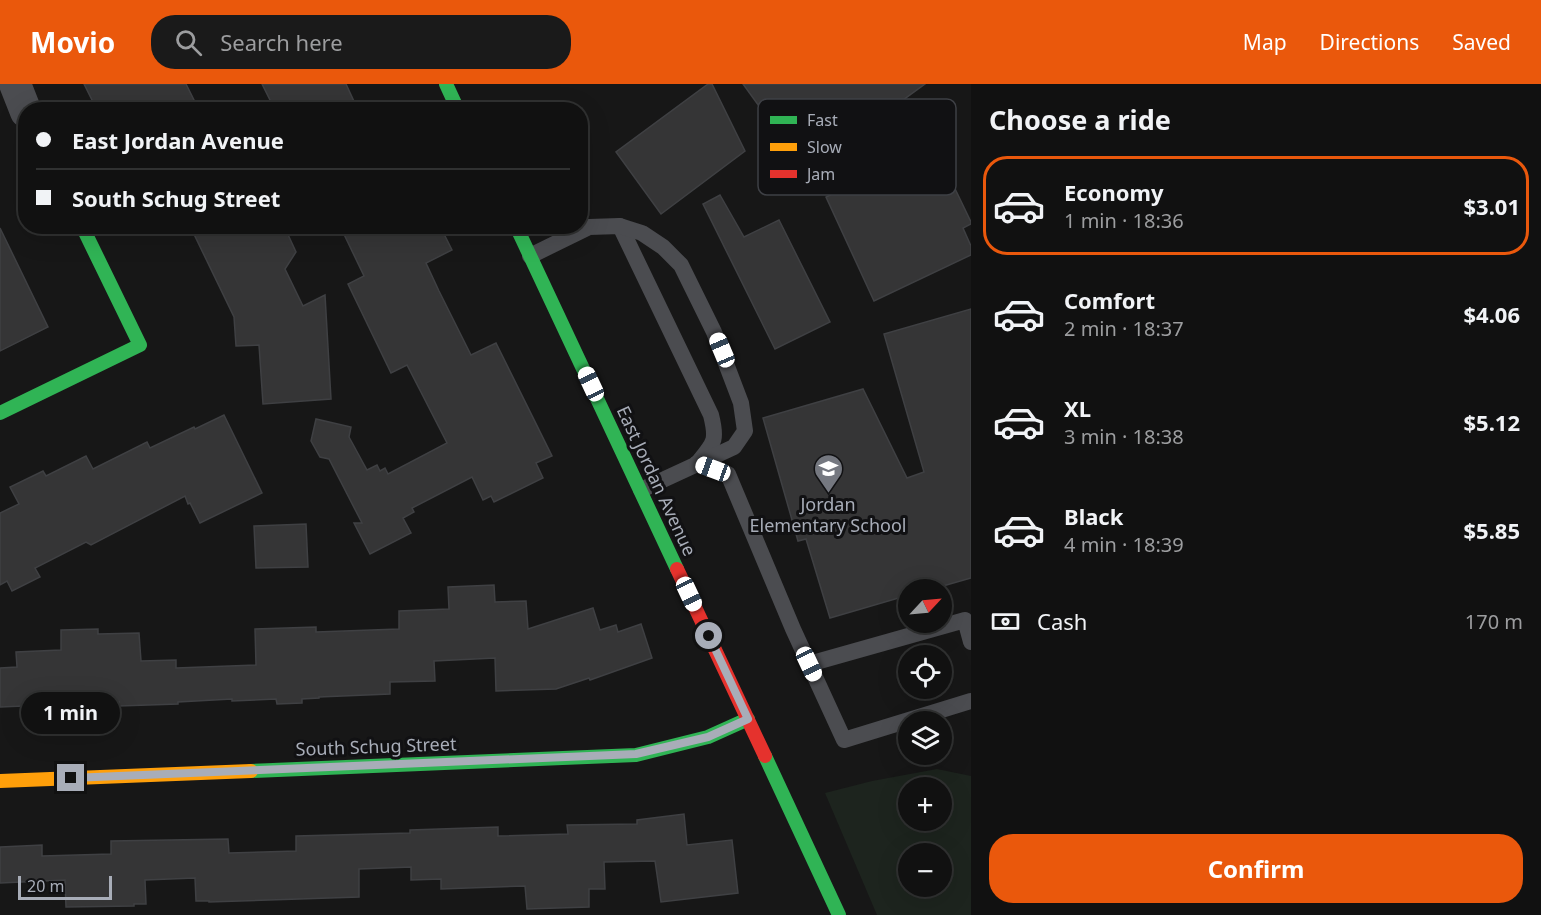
<!DOCTYPE html>
<html lang="en">
<head>
<meta charset="utf-8">
<style>
	body { margin:0; font-family:"Noto Sans",sans-serif; background:#1a1a1a; color:#f1f3f6; height:100vh; display:flex; flex-direction:column; font-size:22px; white-space:nowrap }
	* { box-sizing:border-box; margin:0 }
	p { font-size:20px; color:#9c9d9f }
	.icon { flex:none; width:33px; height:33px; fill:none; stroke:currentColor; stroke-width:2; stroke-linecap:round; stroke-linejoin:round }
	.map { position:relative; flex:1; overflow:hidden }
	.panel { display:flex; flex-direction:column; background:#111; width:570px }
	.panel>* { flex:none }
	.guide { position:absolute; left:18px; top:18px; width:570px; height:132px; border-radius:24px; box-shadow:0 6px 24px #0002,0 0 0 2px #303131; display:grid; align-content:center; height:132px; padding:0 18px; background:#111 }
	.needle { width:39px; rotate:64deg }
	.buttons { position:absolute; left:898px; top:495px; display:grid; gap:12px }
	.buttons a { display:grid; place-items:center; width:54px; height:54px; border-radius:50%; background:#111; box-shadow:0 6px 24px #0002,0 0 0 2px #303131; font-size:30px }
	.scale { position:absolute; left:18px; bottom:15px; width:94px; box-sizing:border-box; padding-left:6px; border:3px solid #a8adb8; border-top:0; font-size:16px; line-height:21px; white-space:nowrap; color:#a8adb8; -webkit-text-stroke:4px #111113; paint-order:stroke }
	.end { position:absolute; width:27px; height:27px; margin:-14px; border:8px solid #a8adb8; background:#111; box-shadow:0 0 0 3px #111 }
	.from { border-radius:50% }
	.bubble { position:absolute; height:42px; border-radius:21px; background:#111; box-shadow:0 6px 24px #0002,0 0 0 2px #303131; font-size:20px; font-weight:700; line-height:42px; text-align:center }
	.car { position:absolute; width:18px; height:36px; margin:-18px -9px; border-radius:8px; box-shadow:0 0 4px 2px #0007; background:linear-gradient(#fff 24%,#345 0 40%,#fff 0 76%,#345 0 86%,#fff 0) }
	.guide b { display:flex; align-items:center; gap:21px; height:57px; font-size:22px }
	.guide b+b { border-top:2px solid #303131 }
	.guide i { width:15px; height:15px; background:#f1f3f6 }
	ul { padding:0; list-style:none }
	li { display:flex; align-items:center; gap:18px; height:99px; margin:0 12px 9px; padding:0 6px; border:3px solid transparent; border-radius:24px }
	li div { flex:1 }
	li b { display:block; font-size:22px }
	li em { font-style:normal; font-weight:700 }
	li.selected { border-color:#ea580c }
	li>.icon { width:54px; height:54px; stroke-width:1.5 }
	h2 { padding:0 18px; font-size:27px; line-height:72px }
	.pay { display:flex; align-items:center; gap:15px; height:66px; padding:0 18px; font-size:22px }
	.pay p { margin-inline-start:auto }
	.primary-button { display:flex; gap:12px; margin-top:auto; padding:12px 18px }
	.primary-button a { flex:1; height:69px; border-radius:24px; background:#ea580c; color:#fff; font-size:24px; font-weight:700; line-height:69px; text-align:center }
	header { display:flex; align-items:center; gap:36px; box-sizing:border-box; height:84px; padding:0 30px; background:#ea580c; color:#fff }
	header strong { font-size:28px }
	nav { display:flex; gap:33px; margin-inline-start:auto; font-size:21px }
	.search { width:420px; height:54px; background:#1a1a1a; display:flex; align-items:center; gap:15px; box-sizing:border-box; padding:0 21px; border-radius:24px; color:#9c9d9f; font-size:22px }
	main { display:flex; flex:1; min-height:0 }
	.map>svg:first-child { display:block }
	.park { fill:#1d241e; fill-rule:evenodd }
	.building { fill:#353536; stroke:#3f4043; stroke-width:1.5 }
	.lines { fill:none; stroke-linecap:round; stroke-linejoin:round }
	.lane { stroke:#4b4c50; stroke-width:16 }
	.street { stroke:#4b4c50; stroke-width:32 }
	.fast { stroke:#30b455; stroke-width:14 }
	.slow { stroke:#ff9f0a; stroke-width:14 }
	.jam { stroke:#e5322d; stroke-width:14 }
	.route { stroke:#a8adb8; stroke-width:8 }
	.labels { text-anchor:middle; stroke-width:6; stroke-linejoin:round; paint-order:stroke }
	.street-label { font-size:18px; fill:#a8adb8; stroke:#111113 }
	.poi-label { font-size:18px; fill:#a8adb8; stroke:#111113 }
	.key { fill:#111113; stroke:#3e4045; stroke-width:1.5 }
	.key-label { font-size:16px; fill:#a8adb8 }
</style>
</head>
<body>
<header>
<strong>Movio</strong>
<div class="search"><svg class="icon" aria-label="search" viewBox="0 0 24 24"><circle cx="10" cy="10" r="6"/><path d="M15 15l6 6"/></svg>Search here</div>
<nav><a>Map</a><a>Directions</a><a>Saved</a></nav>
</header>
<main>
<div class="map">
<svg width="971" height="831" viewBox="0 0 971 831">
	<rect width="100%" height="100%" fill="#171717"/>
	<!-- park -->
	<path class="park" d="M937,685L971,692V831H877L825,709L872,697ZM909,704H942V736H909ZM909,770H942V802H909Z"/>
	<!-- building -->
	<g class="building">
		<path d="M84,0H186L199,26H97Z"/>
		<path d="M262,0H346L358,26H275Z"/>
		<path d="M708,0H712L745,67L661,130L616,68Z"/>
		<path d="M743,0H925L804,88V84Z"/>
		<path d="M925,66L937,91L946,86L971,138V140L963,144L971,162V171L874,217L826,113Z"/>
		<path d="M720,111L744,153L779,136L830,238L775,265L703,120Z"/>
		<path d="M190,142H284L296,168L285,185L303,222L325,211L331,315L263,320L259,261L236,262L234,233Z"/>
		<path d="M340,142H440L452,166L426,179L439,207L471,271L496,259L552,372L536,379L543,394L494,418L491,412L483,416L472,393L412,424L414,428L403,434L411,449L370,470L354,439H362L329,375L320,373L311,357L316,335L351,343L349,353L367,386L377,381L380,387L385,384L388,390L447,359L407,281L391,289L348,200L364,192Z"/>
		<path d="M0,144L48,243L0,267Z"/>
		<path d="M971,225V494L929,506H909V511L830,534L806,455L798,457L763,334L863,305L907,394L924,388L884,250Z"/>
		<path d="M224,331L262,409L200,439L190,419L188,420L185,412L91,461L86,458L35,484L40,493L12,507L7,497L0,501V429L19,420L10,403L43,387L46,392L86,372L93,385L147,358L150,364L194,343L195,345Z"/>
		<path d="M306,440L308,483L256,484L254,442Z"/>
		<path d="M494,501L495,518L526,517L528,545L593,524L600,546L616,541L618,548L641,540L652,574L590,596L589,594L556,605L496,607L495,574L434,577L435,597L390,598V610L319,613V614L302,615V619L277,620L276,615L232,617V615L178,618V620L119,622V618L0,623V584L17,583L16,568L61,566V546L98,545V550L139,549L141,577L176,576V584L256,581L255,545L316,543V548L399,545V527L449,525L448,503Z"/>
		<path d="M684,730L687,761L732,756L738,809L661,818L655,777L604,778L605,805H589V823L527,825L525,802L441,805V795L411,796V783L359,785V813L209,818V817H196L195,794L145,796L146,820H134V822L66,823L65,796L0,799V763L42,761V772L111,770V757L228,755L229,769L296,767V752L410,749V746L498,743V752L568,750L567,741L637,740V736Z"/>
	</g>
	<g class="lines">
		<!-- lane -->
		<g class="lane">
			<path d="M620,142L711,331C717,355 715,358 700,376"/>
			<path d="M530,172L589,143L620,142L642,149L663,163L681,181L714,248L741,319L745,347L734,363L641,406"/>
			<path d="M697,379L728,390L793,545L844,656L971,617"/>
			<path d="M809,580L965,536L971,558"/>
		</g>
		<!-- street -->
		<path class="street" d="M15,0L26,28"/>
		<!-- fast -->
		<g class="fast">
			<path d="M446,0L458,26"/>
			<path d="M516,142L677,485"/>
			<path d="M0,329L140,261L82,142"/>
			<path d="M765,672L839,831"/>
			<path d="M251,687L636,671L708,653L748,635"/>
		</g>
		<!-- slow -->
		<path class="slow" d="M0,697L251,687"/>
		<!-- jam -->
		<path class="jam" d="M677,485L765,672"/>
	</g>
	<g class="lines">
		<!-- route -->
		<path class="route" d="M71,694L636,670L708,653L748,635L709,552"/>
	</g>
	<!-- icons -->
	<defs>
		<symbol id="school-pin" viewBox="-11 -11 22 30"><path d="M0 17L-7.5 6A9.5 9.5 0 1 1 7.5 6Z" fill="#757880" stroke="#111113"/><path d="M0-5L7-2L0 1L-7-2ZM-4 1L0 2.5L4 1V4Q0 6-4 4Z" fill="#fff"/></symbol>
	</defs>
	<g fill-rule="evenodd">
		<use href="#school-pin" x="812" y="368" width="33" height="45"/>
	</g>
	<g class="labels">
		<!-- street labels -->
		<g class="street-label">
			<text transform="translate(656 397) rotate(65)" y="6">East Jordan Avenue</text>
			<text transform="translate(376 663) rotate(-2)" y="6">South Schug Street</text>
		</g>
		<!-- poi labels -->
		<g class="poi-label">
			<text x="828" y="427">Jordan<tspan x="828" dy="21">Elementary School</tspan></text>
		</g>
	</g>
	<!-- legend -->
	<rect x="758" y="15" width="198" height="96" rx="9" class="key"/>
	<rect x="770" y="32" width="27" height="8" fill="#30b455"/>
	<rect x="770" y="59" width="27" height="8" fill="#ff9f0a"/>
	<rect x="770" y="86" width="27" height="8" fill="#e5322d"/>
	<g class="key-label">
		<text x="807" y="42">Fast</text>
		<text x="807" y="69">Slow</text>
		<text x="807" y="96">Jam</text>
	</g>
</svg>
<div class="buttons">
<a><svg class="needle" viewBox="-14 -14 28 28"><path d="M0-13l5 13h-10z" fill="#e53935"/><path d="M0 13l5-13h-10z" fill="#9c9d9f"/></svg></a>
<a><svg class="icon" aria-label="locate" viewBox="0 0 24 24"><circle cx="12" cy="12" r="6"/><path d="M12 2v4M12 18v4M2 12h4M18 12h4"/></svg></a>
<a><svg class="icon" aria-label="layers" viewBox="0 0 24 24"><path d="M12 4l9 5-9 5-9-5zM3 14l9 5 9-5"/></svg></a>
<a>+</a>
<a>−</a>
</div>
<div class="scale">20 m</div>
<i class="end from" style="left:709px;top:552px"></i>
<i class="end" style="left:71px;top:694px"></i>
<div class="bubble" style="left:21px;top:608px;width:99px">1 min</div>
<i class="car" style="left:722px;top:266px;rotate:337deg"></i>
<i class="car" style="left:591px;top:300px;rotate:335deg"></i>
<i class="car" style="left:713px;top:385px;rotate:290deg"></i>
<i class="car" style="left:689px;top:510px;rotate:155deg"></i>
<i class="car" style="left:809px;top:580px;rotate:155deg"></i>
<div class="guide">
<b><i class="from"></i>East Jordan Avenue</b>
<b><i></i>South Schug Street</b>
</div>
</div>
<section class="panel">
<h2>Choose a ride</h2>
<ul>
<li class="selected"><svg class="icon" aria-label="car" viewBox="0 0 24 24"><path d="M5 17H2v-5l4-1 3-4h7l3 4 3 1v5h-3M9 17h6M6 11h13"/><circle cx="7" cy="17" r="2"/><circle cx="17" cy="17" r="2"/></svg><div><b>Economy</b><p>1 min · 18:36</p></div><em>$3.01</em></li>
<li><svg class="icon" aria-label="car" viewBox="0 0 24 24"><path d="M5 17H2v-5l4-1 3-4h7l3 4 3 1v5h-3M9 17h6M6 11h13"/><circle cx="7" cy="17" r="2"/><circle cx="17" cy="17" r="2"/></svg><div><b>Comfort</b><p>2 min · 18:37</p></div><em>$4.06</em></li>
<li><svg class="icon" aria-label="car" viewBox="0 0 24 24"><path d="M5 17H2v-5l4-1 3-4h7l3 4 3 1v5h-3M9 17h6M6 11h13"/><circle cx="7" cy="17" r="2"/><circle cx="17" cy="17" r="2"/></svg><div><b>XL</b><p>3 min · 18:38</p></div><em>$5.12</em></li>
<li><svg class="icon" aria-label="car" viewBox="0 0 24 24"><path d="M5 17H2v-5l4-1 3-4h7l3 4 3 1v5h-3M9 17h6M6 11h13"/><circle cx="7" cy="17" r="2"/><circle cx="17" cy="17" r="2"/></svg><div><b>Black</b><p>4 min · 18:39</p></div><em>$5.85</em></li>
</ul>
<div class="pay"><svg class="icon" aria-label="cash" viewBox="0 0 24 24"><path d="M3 7h18v10H3z"/><circle cx="12" cy="12" r="2"/></svg>Cash<p>170 m</p></div>
<div class="primary-button"><a>Confirm</a></div>
</section>
</main>
</body>
</html>
